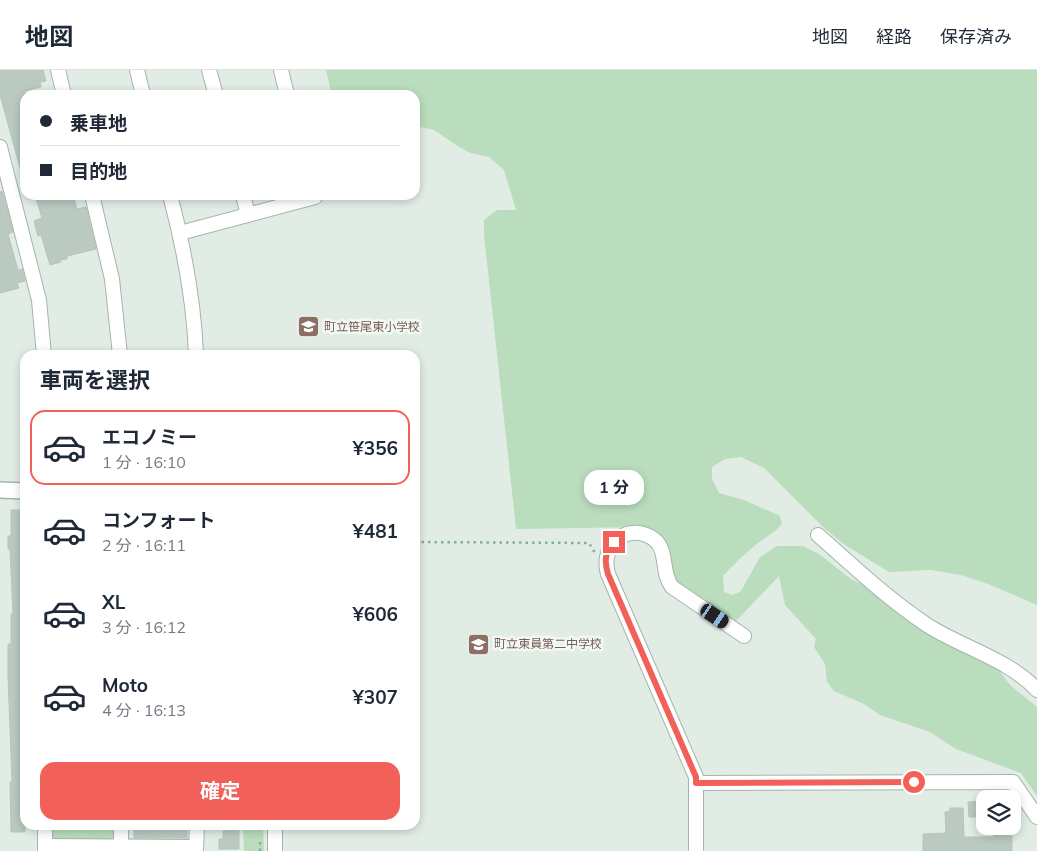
<!DOCTYPE html>
<html lang="ja">
<head>
<meta charset="utf-8">
<style>
	body { margin:0; font-family:Mulish,"Noto Sans JP",sans-serif; background:#f6f6f7; color:#1f2937; height:100vh; display:flex; flex-direction:column; font-size:19px; white-space:nowrap }
	* { box-sizing:border-box; margin:0 }
	p { font-size:16px; color:#747a83 }
	.icon { flex:none; width:28px; height:28px; fill:none; stroke:currentColor; stroke-width:2; stroke-linecap:round; stroke-linejoin:round }
	.map { position:relative; flex:1; overflow:hidden }
	.panel { position:absolute; left:20px; top:280px; width:400px; height:480px; display:flex; flex-direction:column; background:#fff; border-radius:15px; box-shadow:0 2px 8px #0003 }
	.panel>* { flex:none }
	.hud { position:absolute; left:20px; top:20px; width:400px; height:110px; border-radius:15px; box-shadow:0 2px 8px #0003; display:grid; align-content:center; height:110px; padding:0 20px; background:#fff }
	.controls { position:absolute; left:976px; top:720px; display:grid; gap:10px }
	.controls a { display:grid; place-items:center; width:45px; height:45px; border-radius:10px; background:#fff; box-shadow:0 2px 8px #0003; font-size:25px }
	.end { position:absolute; width:22px; height:22px; margin:-11px; border:6px solid #f26159; background:#fff; box-shadow:0 0 0 2px #fff }
	.from { border-radius:50% }
	.bubble { position:absolute; height:35px; border-radius:15px; background:#fff; box-shadow:0 2px 8px #0003; font-size:16px; font-weight:700; line-height:35px; text-align:center }
	.car { position:absolute; width:15px; height:30px; margin:-15px -8px; border-radius:6px; box-shadow:0 0 4px 1px #0007; background:linear-gradient(#222 24%,#8ab4d8 0 40%,#222 0 76%,#8ab4d8 0 86%,#222 0) }
	.hud b { display:flex; align-items:center; gap:18px; height:48px; font-size:19px }
	.hud b+b { border-top:1px solid #e0e1e3 }
	.hud i { width:12px; height:12px; background:#1f2937 }
	ul { padding:0; list-style:none }
	li { display:flex; align-items:center; gap:15px; height:75px; margin:0 10px 8px; padding:0 10px; border:2px solid transparent; border-radius:15px }
	li div { flex:1 }
	li b { display:block; font-size:19px }
	li em { font-style:normal; font-weight:700 }
	li.selected { border-color:#f26159 }
	li>.icon { width:45px; height:45px; stroke-width:1.5 }
	h2 { padding:0 20px; font-size:22px; line-height:60px }
	.action { display:flex; gap:10px; margin-top:auto; padding:10px 20px }
	.action a { flex:1; height:58px; border-radius:15px; background:#f26159; color:#fff; font-size:20px; font-weight:700; line-height:58px; text-align:center }
	header { display:flex; align-items:center; gap:30px; box-sizing:border-box; height:70px; padding:0 25px; background:#fff; border-bottom:1px solid #e0e1e3 }
	header strong { font-size:24px }
	nav { display:flex; gap:28px; margin-inline-start:auto; font-size:18px }
	.map>svg:first-child { display:block }
	.green { fill:#baddbd }
	.building { fill:#bacac0; stroke:#b4c6bb }
	.lines { fill:none; stroke-linecap:round; stroke-linejoin:round }
	.minor-casing { stroke:#a4b4ab; stroke-width:16 }
	.tertiary-casing { stroke:#a4b4ab; stroke-width:18 }
	.path { stroke:#82b098; stroke-width:2.5; stroke-dasharray:2.5 4; stroke-linecap:butt }
	.minor { stroke:#fff; stroke-width:14 }
	.tertiary { stroke:#fff; stroke-width:15 }
	.route { stroke:#f26159; stroke-width:6 }
	.labels { text-anchor:middle; stroke-width:5; stroke-linejoin:round; paint-order:stroke }
	.education-label { font-size:12px; fill:#785e54; stroke:#f2f8f4; text-anchor:start }
</style>
</head>
<body>
<header>
<strong>地図</strong>
<nav><a>地図</a><a>経路</a><a>保存済み</a></nav>
</header>
<div class="map">
<svg width="1037" height="781" viewBox="0 0 1037 781">
	<rect width="100%" height="100%" fill="#e1ece5"/>
	<!-- green -->
	<g class="green">
		<path d="M326,0H1037V535L988,514L961,505L931,500L889,502L845,475L823,457L764,398L741,387L725,389L712,397V409L719,423L744,430L780,446L782,454C773,464 767,466 758,473C745,483 734,494 723,506L724,522L733,525L741,521L760,487L777,476H803L819,484L851,509L884,525L998,599L1010,615L1037,637V726L1021,703L956,679L930,662L880,645L864,634L834,621L827,612L825,594L814,577L816,569L785,535L779,506L736,551L715,540L676,515L664,471L655,462L640,457L516,459L484,165V150L497,140H516L504,100L489,87L471,83L459,77L434,60L415,56V25H332Z"/>
		<path d="M51,755H115V767L108,770H57L52,767Z"/>
		<path d="M243,755H263L264,781H244Z"/>
	</g>
	<!-- building -->
	<g class="building">
		<path d="M0,0H43L46,11L40,12L41,17L25,21V104L22,105L0,25Z"/>
		<path d="M2,121L13,162L8,164L18,200L22,199L25,211L17,213L19,218L0,223V122Z"/>
		<path d="M35,125H73L77,139L86,137L96,179L67,186V189L60,190L61,192L50,195L41,165L38,166L34,151L42,148Z"/>
		<path d="M11,440H25V762H11L10,712H12L8,607V574H11V544H13L10,479H8V466H11Z"/>
		<path d="M985,731V747H969L968,732Z"/>
		<path d="M950,738H963L964,767H994L993,756H1010V766H1012V781H923V764L946,763L945,742L950,741Z"/>
		<rect x="134" y="755" width="53" height="13"/>
		<path d="M239,760V779H219V769H223V761Z"/>
	</g>
	<g class="lines">
		<defs>
			<g id="minor">
				<path d="M58,0L64,25"/>
				<path d="M137,0L143,25"/>
				<path d="M209,0L216,25"/>
				<path d="M281,0L287,25"/>
				<path d="M0,77L39,230L44,285"/>
				<path d="M92,125L112,209L120,285"/>
				<path d="M170,125C184,178 194,230 196,285"/>
				<path d="M243,125L248,145"/>
				<path d="M180,163L315,127L314,125"/>
				<path d="M818,465C853,496 888,529 927,555C961,577 1010,590 1037,620"/>
				<path d="M696,713L1013,712L1037,747"/>
				<path d="M45,755V781"/>
				<path d="M275,755V781"/>
				<path d="M45,776L196,777"/>
				<path d="M121,776V755"/>
				<path d="M196,781L197,755"/>
				<path d="M696,781V707L608,504C599,472 631,451 655,470C668,481 661,503 672,517L744,566"/>
			</g>
			<path id="tertiary" d="M0,420L25,421"/>
		</defs>
		<!-- minor casing -->
		<use href="#minor" class="minor-casing"/>
		<!-- tertiary casing -->
		<use href="#tertiary" class="tertiary-casing"/>
		<!-- path -->
		<g class="path">
			<path d="M415,472L589,473L595,483"/>
			<path d="M260,781V771"/>
		</g>
		<!-- minor -->
		<use href="#minor" class="minor"/>
		<!-- tertiary -->
		<use href="#tertiary" class="tertiary"/>
	</g>
	<g class="lines">
		<!-- route -->
		<path class="route" d="M614,472C605,482 604,491 608,504L696,707V713L914,712"/>
	</g>
	<!-- icons -->
	<defs>
		<symbol id="school-square" viewBox="-11 -11 22 22"><rect x="-9" y="-9" width="18" height="18" rx="4" fill="#8d6e63" stroke="#f2f8f4"/><path d="M0-5L7-2L0 1L-7-2ZM-4 1L0 2.5L4 1V4Q0 6-4 4Z" fill="#fff"/></symbol>
	</defs>
	<g fill-rule="evenodd">
		<use href="#school-square" x="296" y="244" width="25" height="25"/>
		<use href="#school-square" x="466" y="562" width="25" height="25"/>
	</g>
	<g class="labels">
		<!-- education labels -->
		<g class="education-label">
			<text x="324" y="261">町立笹尾東小学校</text>
			<text x="494" y="578">町立東員第二中学校</text>
		</g>
	</g>
</svg>
<div class="controls">
<a><svg class="icon" aria-label="layers" viewBox="0 0 24 24"><path d="M12 4l9 5-9 5-9-5zM3 14l9 5 9-5"/></svg></a>
</div>
<i class="end from" style="left:914px;top:712px"></i>
<i class="end" style="left:614px;top:472px"></i>
<div class="bubble" style="left:584px;top:400px;width:60px">1 分</div>
<i class="car" style="left:715px;top:546px;rotate:124deg"></i>
<div class="hud">
<b><i class="from"></i>乗車地</b>
<b><i></i>目的地</b>
</div>
<section class="panel">
<h2>車両を選択</h2>
<ul>
<li class="selected"><svg class="icon" aria-label="car" viewBox="0 0 24 24"><path d="M5 17H2v-5l4-1 3-4h7l3 4 3 1v5h-3M9 17h6M6 11h13"/><circle cx="7" cy="17" r="2"/><circle cx="17" cy="17" r="2"/></svg><div><b>エコノミー</b><p>1 分 · 16:10</p></div><em>¥356</em></li>
<li><svg class="icon" aria-label="car" viewBox="0 0 24 24"><path d="M5 17H2v-5l4-1 3-4h7l3 4 3 1v5h-3M9 17h6M6 11h13"/><circle cx="7" cy="17" r="2"/><circle cx="17" cy="17" r="2"/></svg><div><b>コンフォート</b><p>2 分 · 16:11</p></div><em>¥481</em></li>
<li><svg class="icon" aria-label="car" viewBox="0 0 24 24"><path d="M5 17H2v-5l4-1 3-4h7l3 4 3 1v5h-3M9 17h6M6 11h13"/><circle cx="7" cy="17" r="2"/><circle cx="17" cy="17" r="2"/></svg><div><b>XL</b><p>3 分 · 16:12</p></div><em>¥606</em></li>
<li><svg class="icon" aria-label="car" viewBox="0 0 24 24"><path d="M5 17H2v-5l4-1 3-4h7l3 4 3 1v5h-3M9 17h6M6 11h13"/><circle cx="7" cy="17" r="2"/><circle cx="17" cy="17" r="2"/></svg><div><b>Moto</b><p>4 分 · 16:13</p></div><em>¥307</em></li>
</ul>
<div class="action"><a>確定</a></div>
</section>
</div>
</body>
</html>
